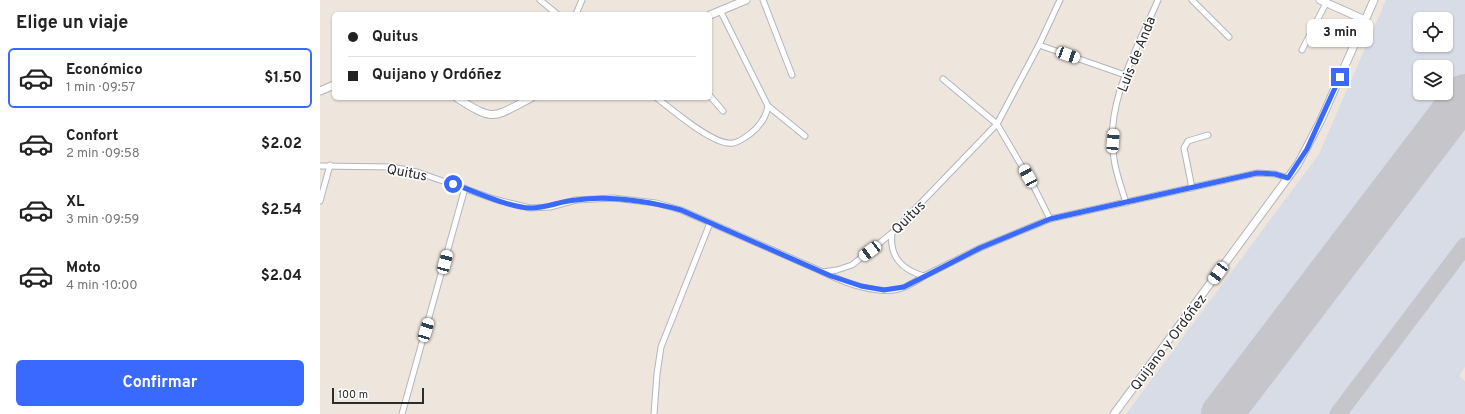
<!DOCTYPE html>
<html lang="es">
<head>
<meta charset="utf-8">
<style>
	body { margin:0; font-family:Overpass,sans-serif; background:#f6f6f6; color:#222; height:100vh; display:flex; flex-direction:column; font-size:15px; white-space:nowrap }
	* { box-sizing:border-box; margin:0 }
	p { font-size:13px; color:#767676 }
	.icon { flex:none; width:22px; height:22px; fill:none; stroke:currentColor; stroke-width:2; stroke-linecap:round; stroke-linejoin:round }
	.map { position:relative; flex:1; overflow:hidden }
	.side { display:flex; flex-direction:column; background:#fff; width:320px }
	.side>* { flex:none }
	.banner { position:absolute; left:12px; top:12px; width:380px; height:88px; border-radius:6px; box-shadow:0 1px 3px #0004; display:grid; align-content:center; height:88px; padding:0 16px; background:#fff }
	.fabs { position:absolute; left:1093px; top:12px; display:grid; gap:8px }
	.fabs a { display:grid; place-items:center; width:40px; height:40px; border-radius:6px; background:#fff; box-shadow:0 1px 3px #0004; font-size:20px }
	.scale { position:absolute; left:12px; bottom:10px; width:92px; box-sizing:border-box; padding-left:4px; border:2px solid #2c2c2c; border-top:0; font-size:11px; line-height:14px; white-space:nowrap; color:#2c2c2c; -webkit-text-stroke:3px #fff; paint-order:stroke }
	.end { position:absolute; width:18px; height:18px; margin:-9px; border:5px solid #3969ff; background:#fff; box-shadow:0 0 0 2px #fff }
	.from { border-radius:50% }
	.bubble { position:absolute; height:28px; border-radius:6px; background:#fff; box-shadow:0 1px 3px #0004; font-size:13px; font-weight:700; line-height:28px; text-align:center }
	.car { position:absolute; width:12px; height:24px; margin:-12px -6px; border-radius:5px; box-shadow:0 0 3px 1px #0007; background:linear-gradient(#fff 24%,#345 0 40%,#fff 0 76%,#345 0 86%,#fff 0) }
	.banner b { display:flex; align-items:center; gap:14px; height:38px; font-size:15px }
	.banner b+b { border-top:1px solid #e0e0e0 }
	.banner i { width:10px; height:10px; background:#222 }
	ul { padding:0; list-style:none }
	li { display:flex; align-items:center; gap:12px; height:60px; margin:0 8px 6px; padding:0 8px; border:2px solid transparent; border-radius:6px }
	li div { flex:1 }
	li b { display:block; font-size:15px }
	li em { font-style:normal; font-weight:700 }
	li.on { border-color:#3969ff }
	li>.icon { width:36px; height:36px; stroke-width:1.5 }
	h2 { padding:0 16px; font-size:18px; line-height:48px }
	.action { display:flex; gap:8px; margin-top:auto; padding:8px 16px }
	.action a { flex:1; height:46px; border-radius:6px; background:#3969ff; color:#fff; font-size:16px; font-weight:700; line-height:46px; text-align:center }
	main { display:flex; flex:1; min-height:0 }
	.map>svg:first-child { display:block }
	.airport { fill:#d8dce7; fill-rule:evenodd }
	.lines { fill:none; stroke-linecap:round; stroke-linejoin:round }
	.taxiway { stroke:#c6c5ca; stroke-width:17 }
	.runway { stroke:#c6c5ca; stroke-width:42 }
	.street-casing { stroke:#b1b5c0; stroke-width:7 }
	.secondary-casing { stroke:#b1b5c0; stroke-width:9 }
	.street { stroke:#fff; stroke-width:5 }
	.secondary { stroke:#fff; stroke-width:7 }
	.route { stroke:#3969ff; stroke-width:5 }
	.labels { text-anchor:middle; stroke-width:3; stroke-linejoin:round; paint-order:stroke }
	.street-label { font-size:14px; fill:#2c2c2c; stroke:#fff }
</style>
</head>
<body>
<main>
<section class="side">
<h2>Elige un viaje</h2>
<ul>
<li class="on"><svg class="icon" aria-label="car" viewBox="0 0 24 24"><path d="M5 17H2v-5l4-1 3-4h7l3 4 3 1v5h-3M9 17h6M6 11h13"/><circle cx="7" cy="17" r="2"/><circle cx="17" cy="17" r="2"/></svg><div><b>Económico</b><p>1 min · 09:57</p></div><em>$1.50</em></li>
<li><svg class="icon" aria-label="car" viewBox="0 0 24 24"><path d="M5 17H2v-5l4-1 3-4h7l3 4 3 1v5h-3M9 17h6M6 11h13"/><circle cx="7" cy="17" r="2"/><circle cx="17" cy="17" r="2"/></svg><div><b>Confort</b><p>2 min · 09:58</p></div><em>$2.02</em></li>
<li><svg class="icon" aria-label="car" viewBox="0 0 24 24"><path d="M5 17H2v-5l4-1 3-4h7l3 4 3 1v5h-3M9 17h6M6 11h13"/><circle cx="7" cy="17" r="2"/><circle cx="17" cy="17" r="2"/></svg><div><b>XL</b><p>3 min · 09:59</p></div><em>$2.54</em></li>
<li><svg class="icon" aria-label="car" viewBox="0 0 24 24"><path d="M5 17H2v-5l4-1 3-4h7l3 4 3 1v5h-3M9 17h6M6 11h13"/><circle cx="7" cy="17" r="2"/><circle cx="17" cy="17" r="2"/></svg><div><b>Moto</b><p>4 min · 10:00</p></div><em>$2.04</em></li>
</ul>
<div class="action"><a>Confirmar</a></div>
</section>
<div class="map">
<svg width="1145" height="414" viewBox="0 0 1145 414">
	<rect width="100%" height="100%" fill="#eee6dd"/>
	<!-- airport -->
	<path class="airport" d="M1066,0H1145V367L1139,376L1145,381V414H806L999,154ZM1100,19H1126V45H1100ZM1100,67H1126V93H1100Z"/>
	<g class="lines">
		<!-- taxiway -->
		<g class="taxiway">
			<path d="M915,414L918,397L930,378"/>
			<path d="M1018,414L1145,246"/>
		</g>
		<!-- runway -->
		<path class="runway" d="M902,414L1145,95"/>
		<defs>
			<g id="street">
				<path d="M220,0L237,14"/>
				<path d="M443,0L472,75"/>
				<path d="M872,0L909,37"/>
				<path d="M256,14L262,0"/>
				<path d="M719,45L805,75"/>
				<path d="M982,50L1006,3"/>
				<path d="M623,79L677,124L714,187L730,219"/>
				<path d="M390,96L403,111"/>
				<path d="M337,98C351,109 395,147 413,143C420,142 425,137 430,134C439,127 446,117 448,106L400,10"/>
				<path d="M448,106L485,136"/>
				<path d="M0,166L72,167L97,172L174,199L210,208L230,207L256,200L293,198L336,203L361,210L503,272L517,270L532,265L572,233L677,124L719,45L740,0"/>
				<path d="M872,188L864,148L868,141L888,135"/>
				<path d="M0,201L10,165"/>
				<path d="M806,203C802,189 796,174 794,159C784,104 817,49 838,0"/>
				<path d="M572,233C569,256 582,270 604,276L660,248L730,219L937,173L955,174L968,178"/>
				<path d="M503,272C525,283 561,297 585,287C591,284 598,280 604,276"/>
				<path d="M82,414L145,188"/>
				<path d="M334,414L337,374L341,347L390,223"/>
			</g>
			<g id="secondary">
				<path d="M1000,0L1045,20"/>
				<path d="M390,15L426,0"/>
				<path d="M0,91L14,85"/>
				<path d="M137,98C175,122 172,118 211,98"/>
				<path d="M794,414L978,164L1001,120L1054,0"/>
			</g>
		</defs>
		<!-- street casing -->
		<use href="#street" class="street-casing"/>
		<!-- secondary casing -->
		<use href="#secondary" class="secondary-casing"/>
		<!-- street -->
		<use href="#street" class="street"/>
		<!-- secondary -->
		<use href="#secondary" class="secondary"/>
	</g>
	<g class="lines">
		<!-- route -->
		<path class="route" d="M133,184C155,191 189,208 211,208C227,208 240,201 256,200C292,195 327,201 361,210L511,276L541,286L564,290L584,287L660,248L730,219L937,173L955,174L968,178L987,149L1020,77"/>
	</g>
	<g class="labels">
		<!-- street labels -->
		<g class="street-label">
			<text transform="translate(816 54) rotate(-68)" y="5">Luis de Anda</text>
			<text transform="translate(87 172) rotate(11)" y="5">Quitus</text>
			<text transform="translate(588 217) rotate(-45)" y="5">Quitus</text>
			<text transform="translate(848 342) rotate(-53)" y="5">Quijano y Ordóñez</text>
		</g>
	</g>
</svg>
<div class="fabs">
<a><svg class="icon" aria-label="locate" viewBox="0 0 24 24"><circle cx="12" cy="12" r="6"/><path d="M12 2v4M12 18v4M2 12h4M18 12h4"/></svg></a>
<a><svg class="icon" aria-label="layers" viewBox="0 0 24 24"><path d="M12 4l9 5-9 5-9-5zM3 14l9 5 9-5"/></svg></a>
</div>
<div class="scale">100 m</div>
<i class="end from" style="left:133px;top:184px"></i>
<i class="end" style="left:1020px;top:77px"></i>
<div class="bubble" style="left:987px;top:19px;width:66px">3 min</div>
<i class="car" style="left:748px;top:55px;rotate:110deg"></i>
<i class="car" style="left:793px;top:141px;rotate:4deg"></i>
<i class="car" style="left:708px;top:176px;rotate:331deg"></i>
<i class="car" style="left:550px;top:251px;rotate:233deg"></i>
<i class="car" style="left:125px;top:262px;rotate:15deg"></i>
<i class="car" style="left:898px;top:273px;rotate:216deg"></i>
<i class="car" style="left:106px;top:330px;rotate:17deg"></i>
<div class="banner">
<b><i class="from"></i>Quitus</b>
<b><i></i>Quijano y Ordóñez</b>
</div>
</div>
</main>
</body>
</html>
